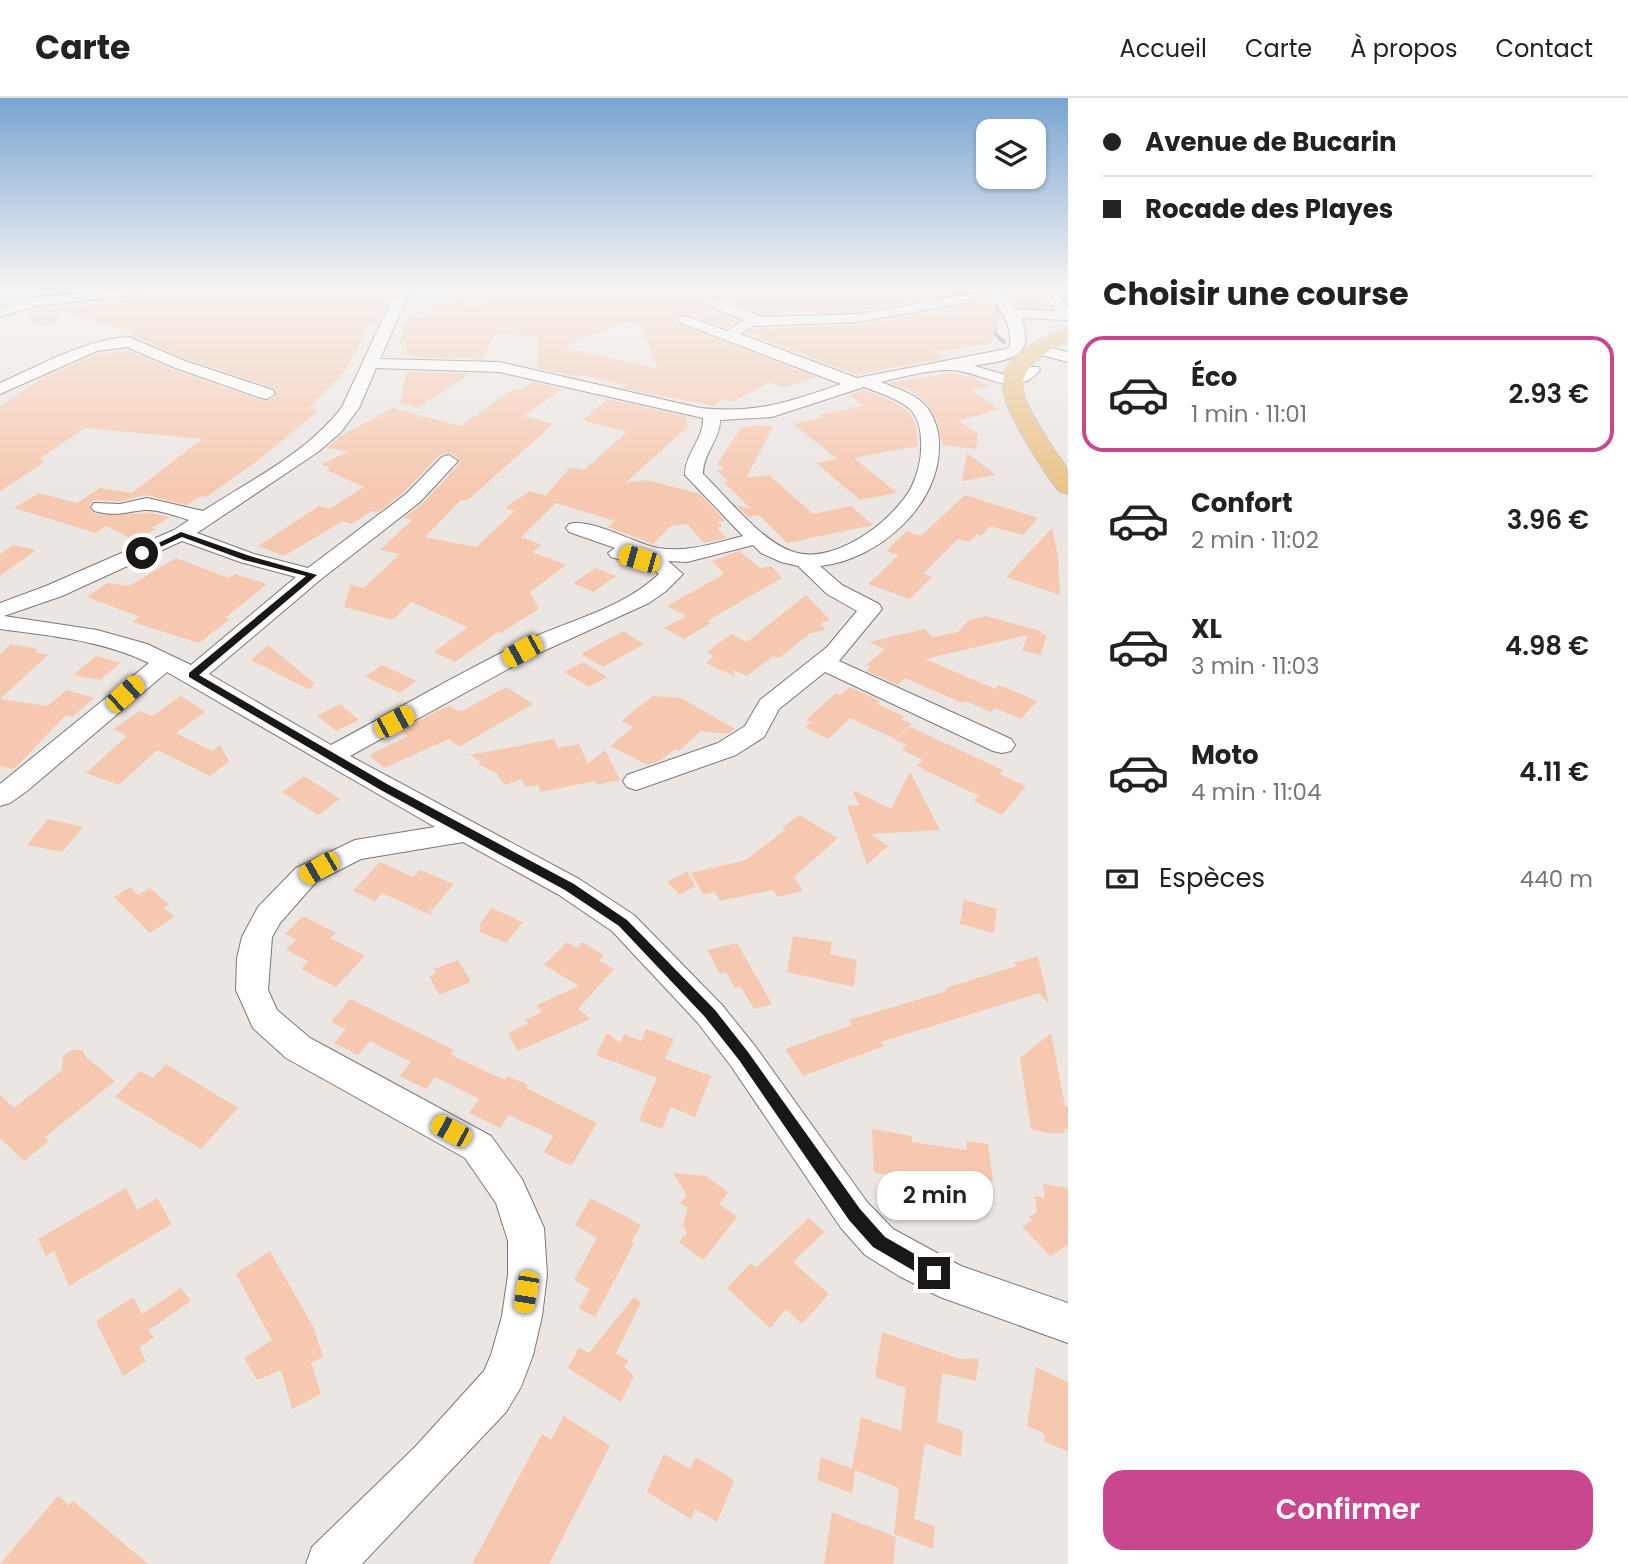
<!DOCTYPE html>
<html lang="fr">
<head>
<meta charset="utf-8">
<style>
	body { margin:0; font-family:Poppins,sans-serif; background:#f2f2f2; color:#222; height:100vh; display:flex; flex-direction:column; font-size:26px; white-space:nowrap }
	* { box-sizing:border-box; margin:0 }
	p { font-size:23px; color:#767676 }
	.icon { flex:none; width:38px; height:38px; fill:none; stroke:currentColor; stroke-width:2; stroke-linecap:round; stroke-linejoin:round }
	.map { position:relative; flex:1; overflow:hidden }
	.panel { display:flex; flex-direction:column; background:#fff; width:560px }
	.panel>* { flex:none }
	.hud { display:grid; align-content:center; height:154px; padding:0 35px; background:#fff }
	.tools { position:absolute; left:976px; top:21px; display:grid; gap:14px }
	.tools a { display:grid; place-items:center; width:70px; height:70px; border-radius:14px; background:#fff; box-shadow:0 2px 5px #0004; font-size:35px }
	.end { position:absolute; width:32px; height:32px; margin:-16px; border:9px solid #1a1817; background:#fff; box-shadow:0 0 0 4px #fff }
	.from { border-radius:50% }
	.bubble { position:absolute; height:49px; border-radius:21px; background:#fff; box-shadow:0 2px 5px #0004; font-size:23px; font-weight:600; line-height:49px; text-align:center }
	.car { position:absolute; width:21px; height:42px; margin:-21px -10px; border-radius:9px; box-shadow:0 0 5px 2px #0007; background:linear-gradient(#f5c518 24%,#345 0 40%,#f5c518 0 76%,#345 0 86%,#f5c518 0) }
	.hud b { display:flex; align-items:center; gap:24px; height:66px; font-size:26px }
	.hud b+b { border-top:2px solid #e0e0e0 }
	.hud i { width:18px; height:18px; background:#222 }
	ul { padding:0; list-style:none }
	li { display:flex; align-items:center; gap:21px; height:116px; margin:0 14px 10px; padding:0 21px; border:4px solid transparent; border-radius:21px }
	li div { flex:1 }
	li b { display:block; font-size:26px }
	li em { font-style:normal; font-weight:600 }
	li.selected { border-color:#c9478e }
	li>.icon { width:63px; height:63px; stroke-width:1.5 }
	h2 { padding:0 35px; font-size:32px; line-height:84px }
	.pay { display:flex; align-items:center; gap:18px; height:77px; padding:0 35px; font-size:26px }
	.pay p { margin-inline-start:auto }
	.cta { display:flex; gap:14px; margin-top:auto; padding:14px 35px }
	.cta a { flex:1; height:80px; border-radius:21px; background:#c9478e; color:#fff; font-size:28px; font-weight:600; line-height:80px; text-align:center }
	header { display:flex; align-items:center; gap:42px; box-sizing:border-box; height:98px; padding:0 35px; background:#fff; border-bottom:2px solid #e0e0e0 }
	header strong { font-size:33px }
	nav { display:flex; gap:38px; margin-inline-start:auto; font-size:24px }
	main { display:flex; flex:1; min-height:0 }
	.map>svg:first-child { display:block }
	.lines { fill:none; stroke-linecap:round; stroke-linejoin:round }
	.stream { stroke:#738eb2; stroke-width:3.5 }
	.building { fill:#f6c8af; fill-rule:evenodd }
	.minor-casing { stroke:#7c7875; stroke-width:2 }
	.major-casing { stroke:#c3c3c3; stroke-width:2 }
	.minor { fill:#fff; fill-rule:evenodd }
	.major { fill:#ebc28a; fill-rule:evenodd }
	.route { fill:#1a1817 }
</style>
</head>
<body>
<header>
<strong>Carte</strong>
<nav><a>Accueil</a><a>Carte</a><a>À propos</a><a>Contact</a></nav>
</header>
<main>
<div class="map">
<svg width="1068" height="1466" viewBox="0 0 1068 1466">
	<rect width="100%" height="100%" fill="#ece6e3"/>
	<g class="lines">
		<!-- stream -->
		<path class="stream" d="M977,188L996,201L998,210L994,235L1004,244"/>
	</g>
	<!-- building -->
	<g class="building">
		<path d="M153,188H388L385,206L378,226H369L355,258H352L347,271L309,310L319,312L260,361L208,398L199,399L187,407L146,397L120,403L94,402L89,407L92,415L102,417L150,415L170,419L152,430L156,431L134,442L106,428L96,435L14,410L39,395L77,405L100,390L132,395L202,341L85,330L39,361L46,363L0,393V308L45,279L98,256L127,252L172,271L260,302L268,303L278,297L274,290L186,261L129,236L133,234L59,212V221L45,228L30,223L29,213L38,211L58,208L59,211L127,201Z"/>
		<path d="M448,188H475L468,208L498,203L535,191L567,203L609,190L614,191L632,188H742L778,191V188H979L981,192L859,213L762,216L719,199H706L707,209L738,223L727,230L685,215L677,221L679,226L816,279L783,290L771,284L732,304L722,301L713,308L622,290L626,287L582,277L578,279L537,270L538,238L499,236L494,239L483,261L411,259L412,256H405L408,248L399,247L409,218L424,219L429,206H452ZM627,224L641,229L658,271L563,249Z"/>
		<path d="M999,188H1034L1050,210L1017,208Z"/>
		<path d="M988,201L1002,221L998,222L991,246L934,254L944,260L857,277L746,235L754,231L859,227L981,205Z"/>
		<path d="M407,274L470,276L417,310L400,305Z"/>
		<path d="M952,275L974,280L989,289L970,292L999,311L959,323L978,336L976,351L942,347L938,324L926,304L911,293L889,285Z"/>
		<path d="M533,284L562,291L523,318L553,326L468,402H461L425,439L476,449L515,413L505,410L530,393L546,398L570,369L584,372L627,334L582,322L608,301L688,319L686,320L688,329L625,385L647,382L700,396L725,423L718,424L722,429L717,430L726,440L704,445L687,426L671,428L653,446L608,429L615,423L556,405L521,439L542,447L532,454L566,467L530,494L539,511L501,535L498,534L455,564L434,554L468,529L411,504L393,522L344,509L351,487L364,490L400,456L380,452L412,422L403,420L422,406L460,365L459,361L450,355L440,357L404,394L377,415L372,413L352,426L343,423L284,458L258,448L319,408L329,411L364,389L326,372L330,370L321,366L348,354L327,350L339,339L392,310L460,328L514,291L520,293Z"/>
		<path d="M864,292L894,304L910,315L916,328L918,348L854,360L897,395L860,402L816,365L837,361L793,326L817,321L822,319L819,317L832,314L864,308L849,297Z"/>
		<path d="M758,327L773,329L746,380L769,377L813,416L851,408L873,427L787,445L759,417L748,419L736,407L751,411L724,384L728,383L716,372L724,371L718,365L741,330Z"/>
		<path d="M967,355L996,377L962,383Z"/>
		<path d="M965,397L1038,420L1023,437L990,428L981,438L977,436L969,444L958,441L923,476L932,479L910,501L868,486L899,457L886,453L907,433L921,438Z"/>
		<path d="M1052,430L1058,459L1060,497L1006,479Z"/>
		<path d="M13,447L36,452L0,478V456Z"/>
		<path d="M739,453L760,470L771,468L782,480L707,523L711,525L684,541L664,530L687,518L667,508L724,476L712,463Z"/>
		<path d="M176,460L229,480L235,476L267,486L225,520L230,521L199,545L132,524L140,519L87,499L107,485L129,488Z"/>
		<path d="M596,470L616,478L593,494L573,485Z"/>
		<path d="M806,497L830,522L820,526L826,532L811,535L779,560L773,558L747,578L734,572V578L706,565L714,558L707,554L731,536L747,544Z"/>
		<path d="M986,518L1044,534L1038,535L1047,538L1040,557L1022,552L1028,537L925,561L995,591L999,587L1037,603L1021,621L995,610L991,614L965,603L962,605L905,580L898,587L867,573L870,569L866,567L885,551L869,544L924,531L933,539L958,534L969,522Z"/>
		<path d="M623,533L644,546L603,569L581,556Z"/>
		<path d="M11,546L38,551L35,554L48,557L0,601L47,608L67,592L94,600L72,619L66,617L14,671L0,668V556Z"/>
		<path d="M268,547L314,585L310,592L251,562Z"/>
		<path d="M96,558L120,565L100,582L73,577Z"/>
		<path d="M583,564L607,579L589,589L564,574Z"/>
		<path d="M382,567L391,571L416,583L400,595L365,579Z"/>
		<path d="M506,589L533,606L459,649L449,641L384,670L369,657L408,638L400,633L437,613L450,608L458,613L464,612Z"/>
		<path d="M850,589L880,603L877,606L904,618L901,621L912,626L895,641L850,620L828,641L805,629L811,624L806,622L836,595L841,597Z"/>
		<path d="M181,598L205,614L176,635L212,653L220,647L229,663L210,678L157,652L119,687L86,675L127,638L113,631L140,613L152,618Z"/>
		<path d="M653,598L681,600L735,631L727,636L701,633L679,653L675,651L661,662L647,667L610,648L633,629L621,623Z"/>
		<path d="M340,606L359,622L336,633L317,618Z"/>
		<path d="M910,629L1003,672L999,676L1026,688L1002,717L974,703L979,698L916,668L923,662L902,652L907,647L895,642Z"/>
		<path d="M554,641L558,650L579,646L588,666L605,652L620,682L597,687L595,683L541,694L538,687L525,689L522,681L505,687L496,675L478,666L481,664L470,657Z"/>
		<path d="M910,674L940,732L871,736L888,748L867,766L847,708L859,707L852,692L891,711Z"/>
		<path d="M304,678L340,701L318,717L282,694Z"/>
		<path d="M799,717L838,740L794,779L803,793L778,799L773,792L720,803L715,794L703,796L691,775L746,762L785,732L782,730Z"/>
		<path d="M48,721L83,729L62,754L27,747Z"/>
		<path d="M380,764L413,779L420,772L454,786L432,812L428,810L433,818L382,795L375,803L353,793Z"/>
		<path d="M687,773L695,788L680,797L667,784Z"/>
		<path d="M130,789L138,797L150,790L169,807L164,810L174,819L150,835L114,799Z"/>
		<path d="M964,802L997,811L994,835L960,826Z"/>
		<path d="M492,810L523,824L506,845L480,834V825Z"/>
		<path d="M303,818L336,835L330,840L365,858L336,889L301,871L308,863L286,852L296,842L285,836Z"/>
		<path d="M793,838L832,844L830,856L857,862L854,889L787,874Z"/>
		<path d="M567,844L578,850L582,844L604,857L599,862L614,871L578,911L591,921L518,953L508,935L528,926L525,922L542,914L537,907L579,888L544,867Z"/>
		<path d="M737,845L772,906L754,911L741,889L735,890L726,874L720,876L707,852Z"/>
		<path d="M1038,858L1049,906L1039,895L881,944L884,948L803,978L785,951L852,927L849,922L947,893L945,890L1017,868L1014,865Z"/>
		<path d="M458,862L471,884L439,897L429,878L436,875L434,871Z"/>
		<path d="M350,901L454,952L451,957L505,982L508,978L528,987L526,990L597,1025L571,1068L544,1054L553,1038L509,1017L500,1030L469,1015L479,1001L435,979L426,991L400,978L411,964L370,943L358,957L334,945L346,931L331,924Z"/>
		<path d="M646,931L674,941L665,961L711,978L695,1019L671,1009L662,1031L639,1022L657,980L596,957L607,935L620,945L624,936L641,943Z"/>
		<path d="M1051,935L1065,1008H1068V1032L1064,1031L1065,1035H1047L1031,1031L1020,960Z"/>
		<path d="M72,952H82L86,959L115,983L45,1039L49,1043L24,1063L0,1040V997L14,1010L62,972L63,958Z"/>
		<path d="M166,966L238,1010L201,1051L115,999L140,973L153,980Z"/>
		<path d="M872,1031L912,1038V1044L967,1052L966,1043L988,1046L993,1083L955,1077L957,1095L915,1088V1081L874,1075Z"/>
		<path d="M673,1075L706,1078L728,1094L719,1106L737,1119L703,1162L679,1144L687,1135L683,1127L688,1110L680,1105L687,1097Z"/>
		<path d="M1043,1086L1068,1090V1147L1050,1158L1022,1128L1032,1122L1029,1119L1037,1114L1035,1098L1045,1100Z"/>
		<path d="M126,1090L137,1112L157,1100L172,1126L69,1188L54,1153L46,1158L38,1141Z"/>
		<path d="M591,1100L641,1127L631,1144L634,1145L595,1219L579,1210L590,1191L574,1182L597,1140L575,1127Z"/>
		<path d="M809,1120L824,1134L793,1164L829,1196L802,1226L786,1211L770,1230L727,1190L751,1165L756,1170Z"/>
		<path d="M270,1153L314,1230L323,1259L311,1265L321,1296L292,1311L281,1272L257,1282L244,1260L272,1242L236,1176Z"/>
		<path d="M181,1190L191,1203L149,1232L154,1239L139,1250L146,1263L123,1278L96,1223L133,1199L142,1216Z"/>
		<path d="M634,1199L641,1204L616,1255L629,1263L624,1269L634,1278L621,1304L568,1270L579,1249L589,1255Z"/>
		<path d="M882,1234L960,1261L979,1260L976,1283L942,1275L937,1324L963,1333L961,1359L925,1345L914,1421L935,1428L933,1451L894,1436L899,1390L852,1371L861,1319L901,1333L906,1290L875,1279Z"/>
		<path d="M1036,1269L1068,1284V1354L1044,1343L1045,1336L1027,1328Z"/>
		<path d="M564,1318L610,1348L549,1466H472L542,1336L551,1342Z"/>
		<path d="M664,1356L690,1371L696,1359L734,1382L717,1424L695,1411L691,1421L647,1394Z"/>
		<path d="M821,1359L855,1372L852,1395L817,1382Z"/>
		<path d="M58,1398L69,1407L73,1403L148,1466H0Z"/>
		<path d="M832,1414L896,1439L893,1466H824Z"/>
	</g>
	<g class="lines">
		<defs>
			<g id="minor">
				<path d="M131,188H151L127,198L37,208L0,219V210L37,199L110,193Z"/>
				<path d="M398,188H412L380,261L499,264L700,310C758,316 788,304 841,286L681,225L679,222L681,219L686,218L727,233L743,222L708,207V201H718L762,219L859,216L981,194L988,198L981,202L859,224L753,228L740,236L857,280L1006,251L1010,248C1012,219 996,209 982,188H996L1016,211L1056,213L1037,188H1051L1068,210V222L1021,220C1037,261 1007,262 974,268L1010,278L1026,269H1038L1040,272C1014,303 984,274 952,272C933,271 900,279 881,284C895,290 913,295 924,306C934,317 939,332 939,346C941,407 878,462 820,468L842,487L879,506L882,511L839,563L1011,641L1015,647L1011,653L1002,655L993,653L825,574L779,611L764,639L736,657L645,689L636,692L627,689L623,683L627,677L718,645L745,628L760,602L827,549L857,513L827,496L798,468L781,464L761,455L753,447L687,464L668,463L683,476L666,493L649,505L528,560L350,658L579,781L634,817L722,907L755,948L867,1104L893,1131L961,1168L1068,1205V1245L940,1199L899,1178L865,1157L841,1130L731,968L698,925L612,833L559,797L463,744L361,761L316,784L280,825L272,839L268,892L277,912L310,940L491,1038L522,1081L544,1130L547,1177L542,1218L533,1257L521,1289L506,1314L362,1466H306L312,1449L415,1349L484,1273L491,1257L502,1218L508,1177V1143L496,1105L465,1060L286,960L253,930L236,892L237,860L242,839L258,809L296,770L355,742L435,729L167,574L27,693L10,705L0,708V686L149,565C102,542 50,538 0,531V505L46,488L174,432L189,422C176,418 158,411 145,412C123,414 117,419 94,413L91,409L94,405L120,406L147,400L203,413C251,382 307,355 342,309ZM376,270L499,274L703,320C704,341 685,355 685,377L743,438C715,445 687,455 658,450C633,445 592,420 569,426L566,430L569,434L615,450L608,455L611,459L653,471L659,476C622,511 570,522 525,543C459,575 396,612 331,647L209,576L320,482L420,404L458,363L449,357L442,359L406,396L308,470L254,456L197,435L318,354L341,334L359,310ZM864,289C879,295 900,301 912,313C918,321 921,333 921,343C922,359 918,376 911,390C891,425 832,469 791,453C760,442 727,399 703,376C703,355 720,342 720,322L772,319ZM182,443L240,464L296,479L191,567L147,546L97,532L4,518L62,498Z"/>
				<path d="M129,239L185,263L273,292L275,296L267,301L261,300L173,269L127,249L97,253L0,296V285C41,267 83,242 129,239Z"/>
				<path d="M1035,246L1068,254V264L1030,254L1027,251Z"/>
			</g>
			<path id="major" d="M1068,230V243C1000,275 1021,298 1053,350C1057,357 1066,366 1068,374C1068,380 1068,390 1068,396L1060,394C1047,379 1037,362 1027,345C1007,310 984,275 1029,248C1041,241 1054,234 1068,230Z"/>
		</defs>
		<!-- minor casing -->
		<use href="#minor" class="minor-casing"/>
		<!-- major casing -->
		<use href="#major" class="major-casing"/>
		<!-- minor -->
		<use href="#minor" class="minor"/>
		<!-- major -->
		<use href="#major" class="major"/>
	</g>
	<!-- sky -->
	<linearGradient id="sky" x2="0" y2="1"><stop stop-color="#79a5d2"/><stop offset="0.48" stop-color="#f6f4f2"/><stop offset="1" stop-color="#f6f4f2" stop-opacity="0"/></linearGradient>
	<rect width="1068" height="393" fill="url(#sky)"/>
	<!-- route -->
	<path class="route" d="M181,434L250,458L317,477L199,577L387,686L574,786L627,822L715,912L748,954L860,1111L885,1139L939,1170L942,1175L939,1181L934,1183L928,1181L873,1149L849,1122L739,962L705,919L619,828L565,792L379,691L189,579V575L306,478L244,462L182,439L145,456L138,455Z"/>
</svg>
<div class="tools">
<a><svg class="icon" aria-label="layers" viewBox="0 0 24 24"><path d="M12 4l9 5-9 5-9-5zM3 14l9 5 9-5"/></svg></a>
</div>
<i class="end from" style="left:142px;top:455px"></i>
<i class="end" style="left:934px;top:1175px"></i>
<div class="bubble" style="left:877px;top:1073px;width:116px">2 min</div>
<i class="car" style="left:639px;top:461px;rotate:286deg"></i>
<i class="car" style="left:522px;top:553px;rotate:241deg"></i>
<i class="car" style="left:125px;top:596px;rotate:48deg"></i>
<i class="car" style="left:394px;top:624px;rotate:62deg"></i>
<i class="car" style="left:319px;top:770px;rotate:240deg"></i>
<i class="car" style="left:451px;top:1033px;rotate:298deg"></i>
<i class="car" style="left:526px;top:1194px;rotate:190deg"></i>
</div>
<section class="panel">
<div class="hud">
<b><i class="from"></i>Avenue de Bucarin</b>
<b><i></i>Rocade des Playes</b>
</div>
<h2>Choisir une course</h2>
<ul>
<li class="selected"><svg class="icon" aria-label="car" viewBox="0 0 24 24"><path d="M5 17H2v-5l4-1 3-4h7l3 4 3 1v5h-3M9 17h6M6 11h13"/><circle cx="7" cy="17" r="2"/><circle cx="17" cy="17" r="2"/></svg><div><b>Éco</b><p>1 min · 11:01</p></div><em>2.93 €</em></li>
<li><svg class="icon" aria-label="car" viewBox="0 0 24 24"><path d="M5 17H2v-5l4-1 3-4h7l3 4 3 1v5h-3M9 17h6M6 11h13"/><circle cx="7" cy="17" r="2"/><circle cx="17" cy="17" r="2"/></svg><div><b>Confort</b><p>2 min · 11:02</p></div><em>3.96 €</em></li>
<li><svg class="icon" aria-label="car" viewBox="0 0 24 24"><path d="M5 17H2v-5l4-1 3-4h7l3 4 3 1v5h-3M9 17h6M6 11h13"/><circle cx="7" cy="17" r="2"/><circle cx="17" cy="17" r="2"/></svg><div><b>XL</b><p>3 min · 11:03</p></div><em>4.98 €</em></li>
<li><svg class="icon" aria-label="car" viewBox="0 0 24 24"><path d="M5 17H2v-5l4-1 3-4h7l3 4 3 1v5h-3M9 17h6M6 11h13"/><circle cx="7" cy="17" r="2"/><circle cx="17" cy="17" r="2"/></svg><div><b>Moto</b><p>4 min · 11:04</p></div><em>4.11 €</em></li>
</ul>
<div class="pay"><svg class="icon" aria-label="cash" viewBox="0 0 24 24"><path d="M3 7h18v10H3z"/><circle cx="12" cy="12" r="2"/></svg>Espèces<p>440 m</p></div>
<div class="cta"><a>Confirmer</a></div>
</section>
</main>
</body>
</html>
